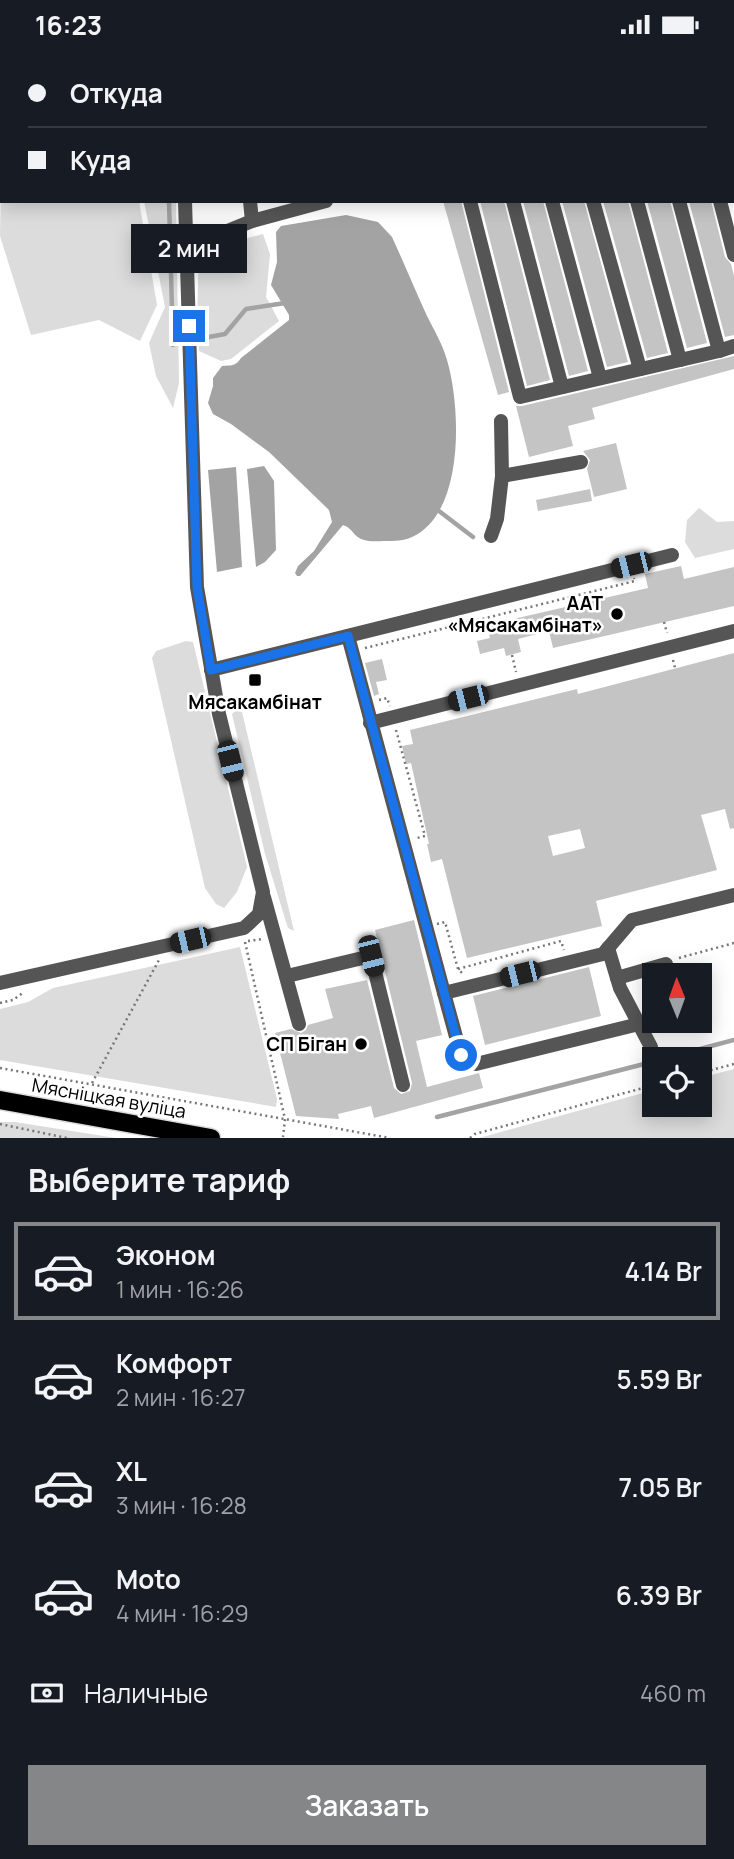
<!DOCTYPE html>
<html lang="ru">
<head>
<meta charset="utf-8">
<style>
	body { margin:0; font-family:Manrope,sans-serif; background:#242831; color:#f1f3f6; height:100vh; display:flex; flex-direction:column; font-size:26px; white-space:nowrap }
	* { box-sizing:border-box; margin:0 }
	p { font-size:23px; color:#9ea1a6 }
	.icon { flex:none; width:38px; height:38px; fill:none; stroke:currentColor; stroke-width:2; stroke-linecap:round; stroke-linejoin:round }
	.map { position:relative; height:1089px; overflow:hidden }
	.details { display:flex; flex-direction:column; background:#171b24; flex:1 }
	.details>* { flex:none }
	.banner { position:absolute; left:0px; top:0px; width:735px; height:154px; box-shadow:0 4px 18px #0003; display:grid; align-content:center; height:154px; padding:0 28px; background:#171b24 }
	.needle { width:46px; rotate:359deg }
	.buttons { position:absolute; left:642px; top:914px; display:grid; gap:14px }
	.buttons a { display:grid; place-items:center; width:70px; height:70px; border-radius:0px; background:#171b24; box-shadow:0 4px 18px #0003; font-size:35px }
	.end { position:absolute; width:32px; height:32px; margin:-16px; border:9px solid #1a73e8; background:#fff; box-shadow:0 0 0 4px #fff }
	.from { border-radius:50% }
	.bubble { position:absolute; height:49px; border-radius:0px; background:#171b24; box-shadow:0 4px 18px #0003; font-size:23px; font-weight:600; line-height:49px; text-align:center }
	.car { position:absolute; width:21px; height:42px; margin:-21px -10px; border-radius:9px; box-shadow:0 0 5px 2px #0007; background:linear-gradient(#222 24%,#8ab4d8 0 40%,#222 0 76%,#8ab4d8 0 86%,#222 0) }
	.banner b { display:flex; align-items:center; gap:24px; height:66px; font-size:26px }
	.banner b+b { border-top:2px solid #363941 }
	.banner i { width:18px; height:18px; background:#f1f3f6 }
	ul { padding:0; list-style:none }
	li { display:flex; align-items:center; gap:21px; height:98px; margin:0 14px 10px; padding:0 14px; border:4px solid transparent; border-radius:0px }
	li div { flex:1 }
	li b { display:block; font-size:26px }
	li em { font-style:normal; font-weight:600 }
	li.on { border-color:#858687 }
	li>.icon { width:63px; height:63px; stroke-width:1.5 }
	h2 { padding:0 28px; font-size:32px; line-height:84px }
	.pay { display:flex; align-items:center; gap:18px; height:77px; padding:0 28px; font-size:26px }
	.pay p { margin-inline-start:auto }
	.button { display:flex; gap:14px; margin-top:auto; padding:14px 28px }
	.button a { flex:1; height:80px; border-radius:0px; background:#858687; color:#fff; font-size:28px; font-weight:600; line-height:80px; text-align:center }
	.status { display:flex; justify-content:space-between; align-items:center; height:49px; padding:0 35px; background:#171b24; direction:ltr }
	.status svg { height:19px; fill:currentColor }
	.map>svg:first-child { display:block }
	.green { fill:#dcdcdc }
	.water { fill:#a3a3a3 }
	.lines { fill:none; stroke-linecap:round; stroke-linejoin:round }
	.stream { stroke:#a3a3a3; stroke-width:4.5 }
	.building { fill:#c4c4c4; fill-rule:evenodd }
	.major-casing { stroke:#dbdbdb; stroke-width:21 }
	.path { stroke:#777; stroke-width:2.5; stroke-dasharray:2 3.5; stroke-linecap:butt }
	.minor { stroke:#555; stroke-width:14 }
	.major { stroke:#000; stroke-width:18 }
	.route { stroke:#1a73e8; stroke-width:9 }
	.poi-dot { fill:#000; stroke:#fff; stroke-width:2.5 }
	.labels { text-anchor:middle; stroke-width:5; stroke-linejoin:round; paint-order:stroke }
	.poi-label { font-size:19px; font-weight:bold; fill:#000; stroke:#fff; text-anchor:end }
	.street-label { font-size:19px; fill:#000; stroke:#fff }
</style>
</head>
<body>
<div class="status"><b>16:23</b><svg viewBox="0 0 49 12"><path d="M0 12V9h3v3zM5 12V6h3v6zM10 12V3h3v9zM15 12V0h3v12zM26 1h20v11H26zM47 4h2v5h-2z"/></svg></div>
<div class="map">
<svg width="734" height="1089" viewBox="0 0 734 1089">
	<rect width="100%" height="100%" fill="#fff"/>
	<!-- green -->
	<g class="green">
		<path d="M2,70V152H139L157,256L140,292L99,271L31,286L0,187Z"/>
		<path d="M144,152H176L179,334L173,359L156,327L149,294L165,258Z"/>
		<path d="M263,185L270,205L266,248L279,272L231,310L221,312L199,302L197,268L199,202Z"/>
		<path d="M699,459L717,473L734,472V500L695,509L685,493L687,471Z"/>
		<path d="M186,592L193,593L247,818L237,843L224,859L216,855L205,839L152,609L156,602Z"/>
		<path d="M236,661L242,663L294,882L288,879L265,805L232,665Z"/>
		<path d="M240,898L277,1050L276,1058L0,1011V960L28,953L53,939Z"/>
		<path d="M734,1020V1089H479L654,1041V1055H700V1029Z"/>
		<path d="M0,1073H15L116,1089H0Z"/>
	</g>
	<!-- water -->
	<g class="water">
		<path d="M346,166L378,173L392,188C404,214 415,241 427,267C434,281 443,296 447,311C461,358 465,464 412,488C405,492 393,492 385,492C379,492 370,493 364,491C354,489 352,478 343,476L300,527H297L295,524L298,517L314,502L332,473L329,461L269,403L231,375L213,365L208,354L213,337V329L222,317C231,316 235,318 241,309L289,271V266L271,236L277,213L276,183L281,177Z"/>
		<path d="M264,417L274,432L276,501L265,513L256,518L247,420Z"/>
		<path d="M236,418L242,518L217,523L208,421Z"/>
	</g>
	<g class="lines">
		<!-- stream -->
		<g class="stream">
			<path d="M169,2V0"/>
			<path d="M169,152L173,296"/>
			<path d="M198,290L225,285L246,260L285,254"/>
			<path d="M439,462L473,488"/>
			<path d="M662,1010L734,991"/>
			<path d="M437,1068L648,1014"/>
		</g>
	</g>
	<!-- building -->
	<g class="building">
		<path d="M443,152H461L509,343L498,346Z"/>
		<path d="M480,152H504L550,331L527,337Z"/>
		<path d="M523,152H543L588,322L569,327Z"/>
		<path d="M562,152H584L628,313L607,318Z"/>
		<path d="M603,152H628L668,304L647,309Z"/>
		<path d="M647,152H670L707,294L687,299Z"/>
		<path d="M689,152H711L725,208L731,215L734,227V286L725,288Z"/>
		<path d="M734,307V320L592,359L595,370L568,377L573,397L529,408L516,357H522Z"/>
		<path d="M616,394L627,440L594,448L587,420L590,411L583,402Z"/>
		<path d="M590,440L592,452L538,462L536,451Z"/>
		<path d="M681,517L684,530L734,518V557L553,599L549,582L518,590L521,603L506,607L504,599L480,605L477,592L490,589L487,576L648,539L645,525Z"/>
		<path d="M734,604V779L730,780L725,760L701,766L717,821L596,852L602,877L467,909L442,810L431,813L427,795H429L411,714L406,715L402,697L413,695L410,681L577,640L578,645ZM580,780L585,799L553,807L548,787Z"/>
		<path d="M382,610L387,631L376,633L379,645L374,647L365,614Z"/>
		<path d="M414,871L442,986L416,992L427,1038L479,1024L483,1039L374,1069L371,1057L338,1065L339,1070L296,1067L275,984L291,980L301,984L306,981L308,976L333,969L325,940L367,931L394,1039L401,1045L410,1042L412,1034L375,881Z"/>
		<path d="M589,918L601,967L485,996L473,947Z"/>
	</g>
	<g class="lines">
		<defs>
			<path id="major" d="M0,1051L211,1089"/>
		</defs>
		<!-- major casing -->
		<use href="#major" class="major-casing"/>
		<!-- path -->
		<g class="path">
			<path d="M664,573L667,584"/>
			<path d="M365,599L635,532L634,529"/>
			<path d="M512,606L516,623"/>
			<path d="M673,611L675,619"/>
			<path d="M379,651L387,649L390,657"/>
			<path d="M396,681L425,787L417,789"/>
			<path d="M437,875L445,873L458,920L463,925"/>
			<path d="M248,892L262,890"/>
			<path d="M245,893L285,1070L283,1088"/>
			<path d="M679,909L734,894"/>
			<path d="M458,920L561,892L564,901"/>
			<path d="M0,954L13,951L24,943"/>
			<path d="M0,1019L390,1089"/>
			<path d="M700,1024L734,1015"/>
			<path d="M92,1034L159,911"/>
			<path d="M0,1075L67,1089"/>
			<path d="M470,1089L475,1085L654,1036"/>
		</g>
		<!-- minor -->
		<g class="minor">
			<path d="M182,0V2"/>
			<path d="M226,0V2"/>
			<path d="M403,0V2"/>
			<path d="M448,0V2"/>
			<path d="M502,2L509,0"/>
			<path d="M712,2L714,0"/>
			<path d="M733,36L734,39"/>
			<path d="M250,152L252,172"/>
			<path d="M470,152L520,348L719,302L734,297"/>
			<path d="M513,152L562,338"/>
			<path d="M552,152L600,329"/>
			<path d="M593,152L640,320"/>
			<path d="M637,152L680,311"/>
			<path d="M679,152L719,302"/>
			<path d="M720,152L734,206"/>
			<path d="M186,199L252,172L326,152"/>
			<path d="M501,372L502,427"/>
			<path d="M491,487L497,470L502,427L581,413"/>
			<path d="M348,587L444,944L603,905L632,871L734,846"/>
			<path d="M211,621L672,506"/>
			<path d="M370,674L734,582"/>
			<path d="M264,848L299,975"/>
			<path d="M608,899L620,939L651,998L654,1022"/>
			<path d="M287,927L371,907L403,1036"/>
			<path d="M617,929L666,915"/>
			<path d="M0,934L244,879L259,865L263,843L219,665L197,538L185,152"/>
			<path d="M444,944L461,1006L476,1015L639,975"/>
		</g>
		<!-- major -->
		<use href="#major" class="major"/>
	</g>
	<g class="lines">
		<!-- route -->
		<path class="route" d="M189,277L197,538L211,621L348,587L461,1006"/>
	</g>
	<!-- markers -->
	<g class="poi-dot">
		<circle cx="617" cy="565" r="7"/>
		<rect x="248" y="624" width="14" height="14" rx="3.5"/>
		<circle cx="361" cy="995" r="7"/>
	</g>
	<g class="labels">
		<!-- poi labels -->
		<g class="poi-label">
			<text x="603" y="561">ААТ<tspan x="603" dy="22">«Мясакамбінат»</tspan></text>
			<text x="255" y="660" text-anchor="middle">Мясакамбінат</text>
			<text x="347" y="1002">СП Біган</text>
		</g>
		<!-- street labels -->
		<g class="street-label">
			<text transform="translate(109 1049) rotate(10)" y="7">Мясніцкая вуліца</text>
		</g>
	</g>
</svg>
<div class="buttons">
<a><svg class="needle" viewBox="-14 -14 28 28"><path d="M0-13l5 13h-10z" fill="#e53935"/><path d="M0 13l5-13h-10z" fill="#9ea1a6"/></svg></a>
<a><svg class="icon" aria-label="locate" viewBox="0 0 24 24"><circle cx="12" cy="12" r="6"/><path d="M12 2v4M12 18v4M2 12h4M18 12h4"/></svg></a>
</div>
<i class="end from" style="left:461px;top:1006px"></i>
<i class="end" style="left:189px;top:277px"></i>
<div class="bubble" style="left:131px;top:175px;width:116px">2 мин</div>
<i class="car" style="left:631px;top:516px;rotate:256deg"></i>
<i class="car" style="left:468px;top:649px;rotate:256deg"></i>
<i class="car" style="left:230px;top:712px;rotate:166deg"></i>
<i class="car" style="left:190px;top:891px;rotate:257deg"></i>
<i class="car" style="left:371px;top:907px;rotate:166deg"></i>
<i class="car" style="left:520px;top:925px;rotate:256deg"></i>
<div class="banner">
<b><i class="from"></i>Откуда</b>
<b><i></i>Куда</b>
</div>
</div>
<section class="details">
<h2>Выберите тариф</h2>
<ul>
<li class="on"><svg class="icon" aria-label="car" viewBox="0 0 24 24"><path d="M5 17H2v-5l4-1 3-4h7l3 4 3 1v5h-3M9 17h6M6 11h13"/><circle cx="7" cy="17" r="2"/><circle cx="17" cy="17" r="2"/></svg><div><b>Эконом</b><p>1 мин · 16:26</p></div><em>4.14 Br</em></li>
<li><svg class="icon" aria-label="car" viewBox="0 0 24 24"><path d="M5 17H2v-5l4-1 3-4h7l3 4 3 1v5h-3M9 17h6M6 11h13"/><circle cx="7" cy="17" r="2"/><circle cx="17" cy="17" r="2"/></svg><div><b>Комфорт</b><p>2 мин · 16:27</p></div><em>5.59 Br</em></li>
<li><svg class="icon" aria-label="car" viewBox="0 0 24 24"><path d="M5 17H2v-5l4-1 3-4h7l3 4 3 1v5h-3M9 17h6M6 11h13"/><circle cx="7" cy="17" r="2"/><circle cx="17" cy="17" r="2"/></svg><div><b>XL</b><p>3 мин · 16:28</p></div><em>7.05 Br</em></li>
<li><svg class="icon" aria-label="car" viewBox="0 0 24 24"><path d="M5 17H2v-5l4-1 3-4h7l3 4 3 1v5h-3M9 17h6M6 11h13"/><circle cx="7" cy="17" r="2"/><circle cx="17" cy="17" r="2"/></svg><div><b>Moto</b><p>4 мин · 16:29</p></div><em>6.39 Br</em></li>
</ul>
<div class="pay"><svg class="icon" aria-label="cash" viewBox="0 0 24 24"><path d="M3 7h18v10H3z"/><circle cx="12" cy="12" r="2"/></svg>Наличные<p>460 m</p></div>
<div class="button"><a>Заказать</a></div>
</section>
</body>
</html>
